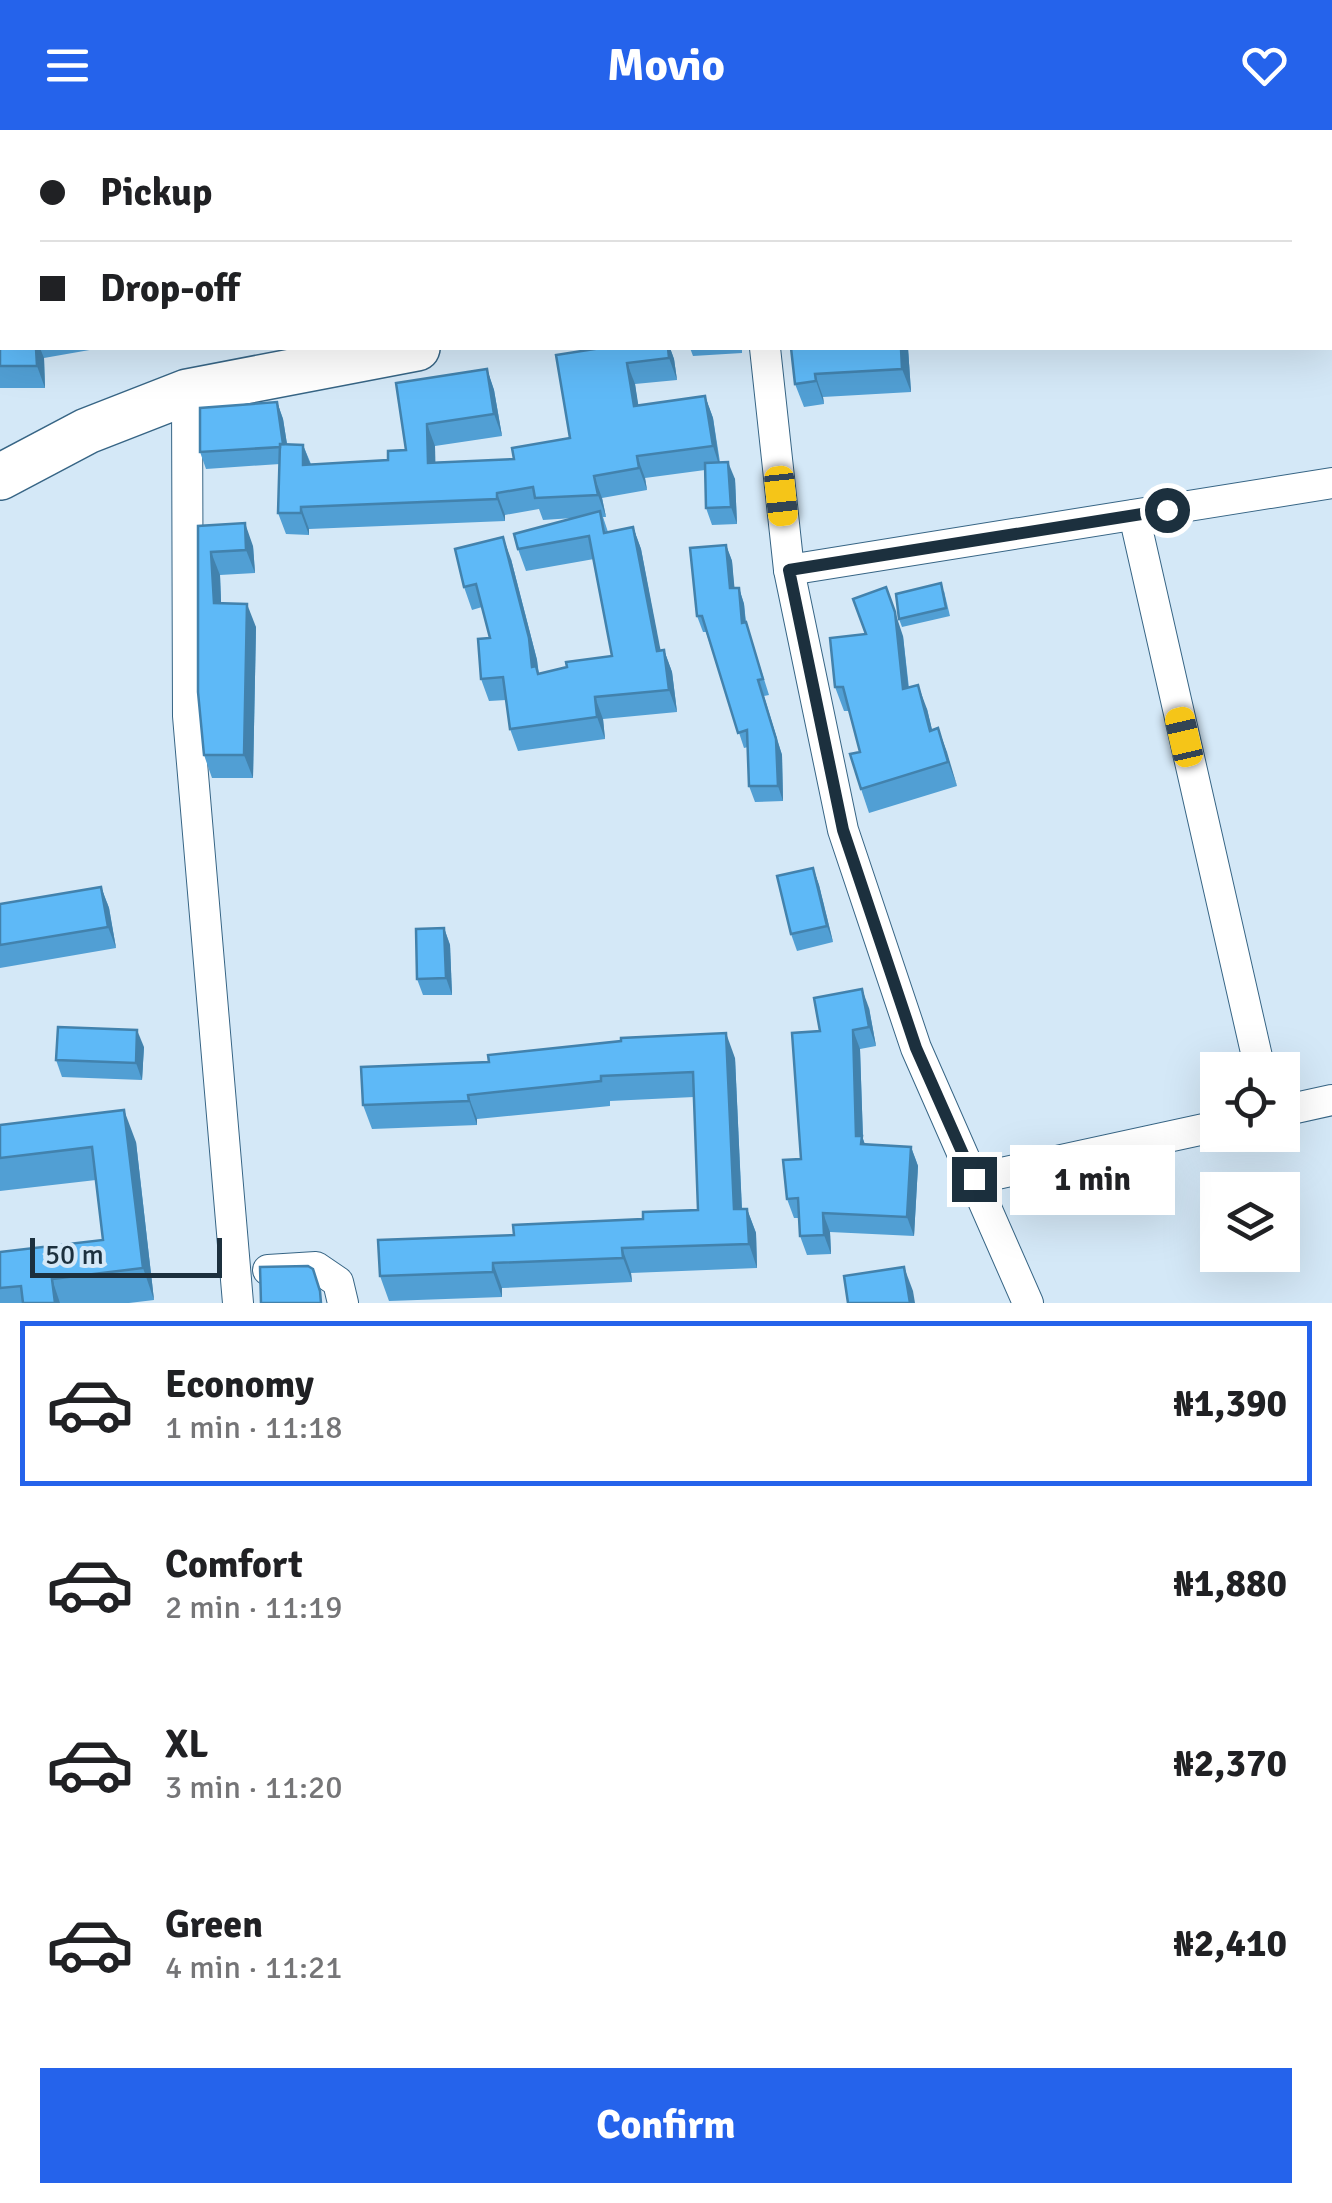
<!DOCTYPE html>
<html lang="en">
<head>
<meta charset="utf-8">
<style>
	body { margin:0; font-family:Signika,sans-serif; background:#f6f6f6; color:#202124; height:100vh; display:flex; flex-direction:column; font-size:38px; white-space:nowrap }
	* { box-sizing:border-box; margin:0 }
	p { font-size:32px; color:#757577 }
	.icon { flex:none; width:55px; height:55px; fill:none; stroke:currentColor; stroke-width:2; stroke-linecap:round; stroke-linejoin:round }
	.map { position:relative; height:1173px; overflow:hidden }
	.panel { display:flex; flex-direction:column; background:#fff; flex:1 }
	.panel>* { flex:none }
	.banner { position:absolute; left:0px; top:0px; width:1332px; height:220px; box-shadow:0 10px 40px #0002; display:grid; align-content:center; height:220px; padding:0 40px; background:#fff }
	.buttons { position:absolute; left:1200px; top:922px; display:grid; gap:20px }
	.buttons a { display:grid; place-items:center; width:100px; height:100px; border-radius:0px; background:#fff; box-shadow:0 10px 40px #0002; font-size:50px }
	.scale { position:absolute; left:30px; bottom:25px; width:192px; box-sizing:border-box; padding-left:10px; border:5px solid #1c303e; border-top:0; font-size:28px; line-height:35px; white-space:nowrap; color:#1c303e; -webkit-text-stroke:8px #d4e8f7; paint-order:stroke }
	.end { position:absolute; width:45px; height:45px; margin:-22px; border:12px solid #1c303e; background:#fff; box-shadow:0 0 0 5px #fff }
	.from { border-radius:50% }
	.bubble { position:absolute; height:70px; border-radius:0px; background:#fff; box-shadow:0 10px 40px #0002; font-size:32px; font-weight:800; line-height:70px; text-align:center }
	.car { position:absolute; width:30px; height:60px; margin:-30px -15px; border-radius:12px; box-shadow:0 0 8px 2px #0007; background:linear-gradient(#f5c518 24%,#345 0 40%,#f5c518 0 76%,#345 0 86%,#f5c518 0) }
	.banner b { display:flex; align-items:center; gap:35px; height:95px; font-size:38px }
	.banner b+b { border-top:2px solid #e0e0e0 }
	.banner i { width:25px; height:25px; background:#202124 }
	ul { padding:18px 0 0; list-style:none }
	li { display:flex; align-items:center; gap:30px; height:165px; margin:0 20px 15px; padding:0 20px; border:5px solid transparent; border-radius:0px }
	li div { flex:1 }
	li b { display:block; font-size:38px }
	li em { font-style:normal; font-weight:800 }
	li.selected { border-color:#2563eb }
	li>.icon { width:90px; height:90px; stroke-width:1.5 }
	.primary-button { display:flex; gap:20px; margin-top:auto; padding:20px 40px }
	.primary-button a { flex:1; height:115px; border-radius:0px; background:#2563eb; color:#fff; font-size:40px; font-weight:800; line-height:115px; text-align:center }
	header { display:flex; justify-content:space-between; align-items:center; height:130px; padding:0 40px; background:#2563eb; color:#fff; font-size:45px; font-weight:800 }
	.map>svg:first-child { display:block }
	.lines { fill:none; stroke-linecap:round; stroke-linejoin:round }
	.street-casing { stroke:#376585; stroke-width:32 }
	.secondary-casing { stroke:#376585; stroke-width:48 }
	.street { stroke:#fff; stroke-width:30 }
	.secondary { stroke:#fff; stroke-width:45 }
	.wall { fill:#519fd4 }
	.shaded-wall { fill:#4282ad }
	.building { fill:#5eb9f7; stroke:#4282ad; stroke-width:2.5 }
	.route { stroke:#1c303e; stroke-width:12 }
</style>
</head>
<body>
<header><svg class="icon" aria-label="menu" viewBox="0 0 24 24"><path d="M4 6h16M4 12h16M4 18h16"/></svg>Movio<svg class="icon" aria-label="heart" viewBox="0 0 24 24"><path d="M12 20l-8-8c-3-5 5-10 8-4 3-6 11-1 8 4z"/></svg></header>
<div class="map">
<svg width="1332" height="1173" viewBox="0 0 1332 1173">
	<rect width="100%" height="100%" fill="#d4e8f7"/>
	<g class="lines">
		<defs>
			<g id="street">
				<path d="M92,0L95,2"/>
				<path d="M365,2L366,0"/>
				<path d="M0,134H2"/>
				<path d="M765,218L789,440L843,700L916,918L1028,1173"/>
				<path d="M187,262L188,586L238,1173"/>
				<path d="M1134,385L1260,940"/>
				<path d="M789,440L1332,353"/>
				<path d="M1282,981L1332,970"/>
				<path d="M974,1049L1218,996"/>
				<path d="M268,1140L316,1137L338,1152L343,1173"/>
			</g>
			<g id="secondary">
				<path d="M1330,26H1332"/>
				<path d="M0,347L87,301L187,262L417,218"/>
			</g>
		</defs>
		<!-- street casing -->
		<use href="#street" class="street-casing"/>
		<!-- secondary casing -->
		<use href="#secondary" class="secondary-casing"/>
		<!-- street -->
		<use href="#street" class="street"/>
		<!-- secondary -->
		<use href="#secondary" class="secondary"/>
	</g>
	<!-- wall -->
	<g class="wall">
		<path d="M0,184L2,218H101L44,228L45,258H0Z"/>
		<path d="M601,218H670L674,229L677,250L635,254L638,276L705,266L713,288L720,332L735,349L737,394L712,395L706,378L705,340L645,348L647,360L602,368L606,387H603L608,402L633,397L641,419L660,521L664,520L672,542L677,582L603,589L605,609L518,621L510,599L506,570L489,571L481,549L490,508L482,477L472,480L464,457L511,429L537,530L539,544L612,526L594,429L526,441L518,419L573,388L543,390L539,379L505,385V391L309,399V405L286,404L278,383L280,334L206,339L200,322L277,272L283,289L287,314L303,315L311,334L388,330L406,320L396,253L487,239L494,260L502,306L435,316V332L514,329L570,308Z"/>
		<path d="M690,218H742V223L693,226Z"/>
		<path d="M791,218H908L911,262L823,267L824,274L804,277L795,254Z"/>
		<path d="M198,396L253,416L255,443L220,445L221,473L256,497L253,648H212L204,625Z"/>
		<path d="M726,415L732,431L734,458H739L744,474L746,492L769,565L764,566L782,625L783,671L755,672L749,656L748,617L744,618L706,502H703L697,486Z"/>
		<path d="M944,461L950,486L902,497L899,489Z"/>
		<path d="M903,506L909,558L927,579L932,600L938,598L957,656L869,683L861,659L860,622L849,581H844L835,557Z"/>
		<path d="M813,738L819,755L833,812L797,821L791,804Z"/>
		<path d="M101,757L109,778L116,818L0,838V774Z"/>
		<path d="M444,798L450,815L452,865H423L417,849Z"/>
		<path d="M869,878L876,916L860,919L863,1009L865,1015L911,1017L918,1036L914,1106L830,1102L831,1124L807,1125L800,1106L799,1088H794L787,1069L801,1029L820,901Z"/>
		<path d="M144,917L142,950L62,947L56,930Z"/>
		<path d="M735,928L742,1079H747L756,1103L757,1138L631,1143L632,1152L502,1158V1167L389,1171L380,1146L514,1105L643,1089L698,1080L694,967L610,971V976L477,989V995L372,999L363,975Z"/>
		<path d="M0,995L136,1012L154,1170L129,1173H0V1122L103,1110L96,1050L0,1061Z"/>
	</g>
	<!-- shaded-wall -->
	<g class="shaded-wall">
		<path d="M36,218H40L44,228L45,258L37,236Z"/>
		<path d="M668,218H670L674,229L677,250L669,228Z"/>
		<path d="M901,218H908L911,262L902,239Z"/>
		<path d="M627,233L635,254L642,298L634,276Z"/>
		<path d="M487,239L494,260L502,306L494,284Z"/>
		<path d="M815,244L823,267L824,274L816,251Z"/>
		<path d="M705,266L713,288L720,338L713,316Z"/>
		<path d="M277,272L283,289L290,333L284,317Z"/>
		<path d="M427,294L435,316L436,354L428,333Z"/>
		<path d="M303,315L311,336L303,335Z"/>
		<path d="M637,326L645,348L647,360L639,338Z"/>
		<path d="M728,332L735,349L737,394L731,377Z"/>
		<path d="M594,346L602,368L606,387L598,365Z"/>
		<path d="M497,363L505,385V391L497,369Z"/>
		<path d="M301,377L309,399V405L301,383Z"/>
		<path d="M245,393L253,416L255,443L246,420Z"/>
		<path d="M633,397L641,419L665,543L657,521Z"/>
		<path d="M503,407L511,429L537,530L538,541L532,537Z"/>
		<path d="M726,415L732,431L736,474L730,458Z"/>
		<path d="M211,422L220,445L222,496L214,473Z"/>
		<path d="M739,458L744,474L747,509L742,493Z"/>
		<path d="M247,474L256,497L253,648L244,625Z"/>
		<path d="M895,482L903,506L911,583L903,559Z"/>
		<path d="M664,520L672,542L677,582L669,560Z"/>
		<path d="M758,550L782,625L783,671L778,656Z"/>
		<path d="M918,555L927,579L938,624L930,601Z"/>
		<path d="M595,567L603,589L605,609L597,587Z"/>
		<path d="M938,598L947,622L957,656L948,632Z"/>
		<path d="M813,738L819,755L833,812L827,796Z"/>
		<path d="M101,757L109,778L116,818L108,797Z"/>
		<path d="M444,798L450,815L452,865L446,848Z"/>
		<path d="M862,859L869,878L876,916L869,897Z"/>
		<path d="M137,900L144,917L142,950L136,933Z"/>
		<path d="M853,900L860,919L863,1009L869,1025L856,1006Z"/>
		<path d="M726,903L735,928L743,1104L734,1079Z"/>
		<path d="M468,965L477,989V995L469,971Z"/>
		<path d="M124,980L136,1012L154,1170L143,1138Z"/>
		<path d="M911,1017L918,1036L914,1106L907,1087Z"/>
		<path d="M747,1079L756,1103L757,1138L749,1114Z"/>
		<path d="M823,1083L830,1102L831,1124L824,1105Z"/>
		<path d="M622,1118L631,1143L632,1152L623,1128Z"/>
		<path d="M493,1133L502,1158V1167L493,1142Z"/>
		<path d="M904,1137L913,1161L915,1173H910Z"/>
		<path d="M52,1149L60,1173H55Z"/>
	</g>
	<!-- building -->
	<g class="building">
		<path d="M910,0H949L950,2H911Z"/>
		<path d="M0,184H2V218H36L37,236H0Z"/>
		<path d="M601,218H668L669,228L627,233L634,276L705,266L713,316L637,326L639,338L594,346L598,365L535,368L533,357L497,363V369L301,377V383H278L280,314L303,315V335L388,330V321L406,320L396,253L487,239L494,284L427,294L428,333L514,329L512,318L570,308L556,225Z"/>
		<path d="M791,218H901L902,239L815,244L816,251L795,254Z"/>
		<path d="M277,272L283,314H280V317L200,322V278Z"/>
		<path d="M728,332L731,377L706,378L705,333Z"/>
		<path d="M600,381L604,403L633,397L657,521L664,520L669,560L595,567L597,587L510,599L503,547L481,549L478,509L490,508L476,454L464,457L455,419L503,407L529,508L532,537L536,536L538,544L567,537L566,532L612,526L589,406L518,419L514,404Z"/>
		<path d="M245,393L246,420L211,422L214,473L247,474L244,625H204L198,562V396Z"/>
		<path d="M726,415L730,458H739L742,493L746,492L763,549L758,550L776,609L778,656H749L747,600L738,603L702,486H697L690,418Z"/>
		<path d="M941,453L946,478L899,489L896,464Z"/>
		<path d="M886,457L895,482L903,559L918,555L930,601L938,598L948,632L861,659L850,624L860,622L843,557H835L830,508L866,504L853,469Z"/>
		<path d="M813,738L827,796L791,804L777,746Z"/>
		<path d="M101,757L108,797L0,815V774Z"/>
		<path d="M444,798L446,848L417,849L416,799Z"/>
		<path d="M862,859L869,897L853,900L856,1006H862L861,1014L911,1017L907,1087L823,1083L824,1105L800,1106L798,1068L787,1069L783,1030L801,1029L792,903L820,901L814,868Z"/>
		<path d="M58,897L137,900L136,933L56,930Z"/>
		<path d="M726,903L734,1079H747L749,1114L622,1118L623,1128L493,1133V1142L380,1146L378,1110L514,1105L513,1095L643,1089V1082L698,1080L693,942L601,946V951L468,965L469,971L363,975L361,937L489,932L488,925L621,911V908Z"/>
		<path d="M124,980L143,1138L52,1149L55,1173H23L21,1156L0,1158V1122L103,1110L92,1017L0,1028V995Z"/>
		<path d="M308,1136L313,1139L320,1161L321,1173H261L260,1137Z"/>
		<path d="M904,1137L910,1173H848L844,1146Z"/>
	</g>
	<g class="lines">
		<!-- route -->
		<path class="route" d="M974,1049L916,918L843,700L789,440L1167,380"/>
	</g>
</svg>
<div class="buttons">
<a><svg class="icon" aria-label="locate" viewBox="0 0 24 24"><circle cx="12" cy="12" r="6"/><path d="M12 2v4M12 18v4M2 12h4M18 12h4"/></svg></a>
<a><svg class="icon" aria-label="layers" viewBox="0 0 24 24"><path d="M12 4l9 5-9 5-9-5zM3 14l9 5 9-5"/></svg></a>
</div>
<div class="scale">50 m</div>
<i class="end from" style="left:1167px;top:380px"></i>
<i class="end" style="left:974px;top:1049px"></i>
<div class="bubble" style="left:1010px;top:1015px;width:165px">1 min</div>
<i class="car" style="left:781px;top:366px;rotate:174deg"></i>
<i class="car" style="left:1184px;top:607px;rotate:347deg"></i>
<div class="banner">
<b><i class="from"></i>Pickup</b>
<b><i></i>Drop-off</b>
</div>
</div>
<section class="panel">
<ul>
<li class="selected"><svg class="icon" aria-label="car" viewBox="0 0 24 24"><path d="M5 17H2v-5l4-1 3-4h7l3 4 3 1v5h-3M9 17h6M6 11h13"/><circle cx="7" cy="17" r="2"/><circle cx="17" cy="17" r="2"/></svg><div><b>Economy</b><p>1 min · 11:18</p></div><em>₦1,390</em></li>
<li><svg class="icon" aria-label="car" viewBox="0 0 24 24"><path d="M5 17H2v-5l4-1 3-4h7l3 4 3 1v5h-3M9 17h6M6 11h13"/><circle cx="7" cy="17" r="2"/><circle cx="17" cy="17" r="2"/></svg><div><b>Comfort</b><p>2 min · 11:19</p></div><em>₦1,880</em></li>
<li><svg class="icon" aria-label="car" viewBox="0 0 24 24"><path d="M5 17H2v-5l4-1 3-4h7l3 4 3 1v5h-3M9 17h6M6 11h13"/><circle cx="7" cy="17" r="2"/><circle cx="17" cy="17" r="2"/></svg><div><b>XL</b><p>3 min · 11:20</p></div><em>₦2,370</em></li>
<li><svg class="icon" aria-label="car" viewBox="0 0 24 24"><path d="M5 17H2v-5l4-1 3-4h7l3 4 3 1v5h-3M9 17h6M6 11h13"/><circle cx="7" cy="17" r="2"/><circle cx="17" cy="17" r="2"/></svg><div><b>Green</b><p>4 min · 11:21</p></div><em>₦2,410</em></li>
</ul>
<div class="primary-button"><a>Confirm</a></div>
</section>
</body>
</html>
